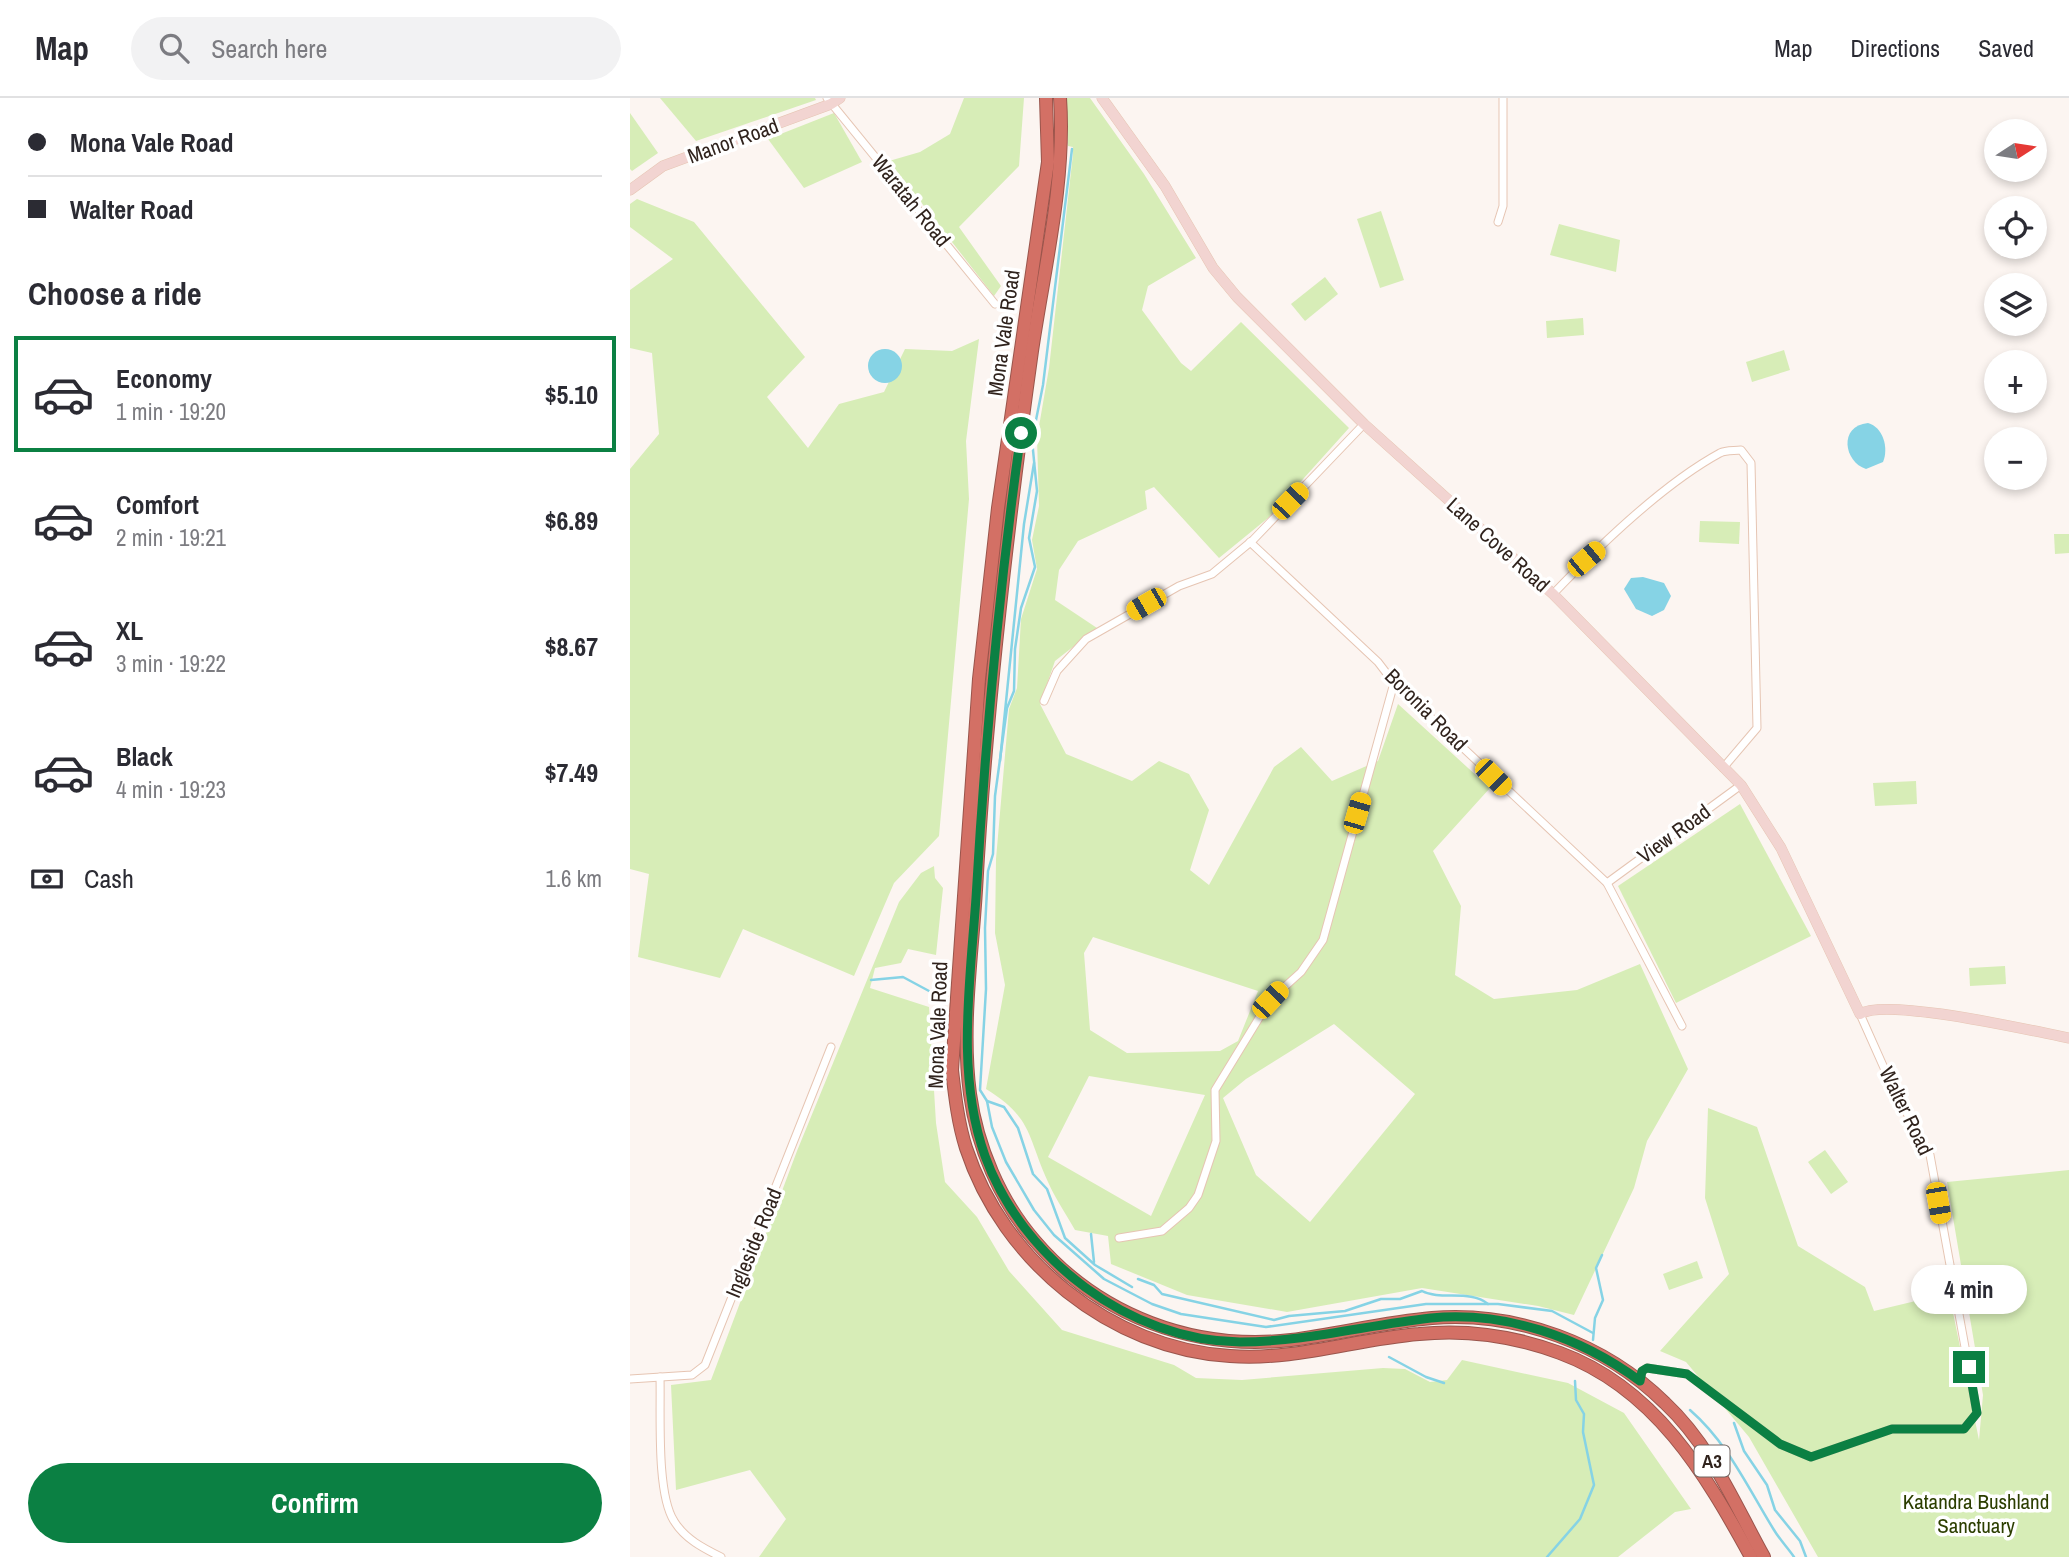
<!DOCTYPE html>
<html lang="en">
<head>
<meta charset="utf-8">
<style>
	body { margin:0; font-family:"Archivo Narrow",sans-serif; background:#f2f2f3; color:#2b2b33; height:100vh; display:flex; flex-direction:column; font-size:26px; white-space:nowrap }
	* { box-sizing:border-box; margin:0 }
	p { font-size:23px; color:#7c7c81 }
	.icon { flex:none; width:38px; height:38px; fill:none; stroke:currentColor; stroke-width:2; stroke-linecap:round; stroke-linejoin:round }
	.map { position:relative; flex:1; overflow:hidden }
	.drawer { display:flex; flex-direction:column; background:#fff; width:630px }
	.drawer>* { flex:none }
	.banner { display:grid; align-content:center; height:154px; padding:0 28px; background:#fff }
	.needle { width:46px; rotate:78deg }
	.buttons { position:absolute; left:1354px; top:21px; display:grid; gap:14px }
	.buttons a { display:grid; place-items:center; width:63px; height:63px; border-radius:50%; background:#fff; box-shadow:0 4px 10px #0003; font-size:35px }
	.end { position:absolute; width:32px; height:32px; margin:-16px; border:9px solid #0b8043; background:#fff; box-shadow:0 0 0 4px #fff }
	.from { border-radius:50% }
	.bubble { position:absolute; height:49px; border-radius:24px; background:#fff; box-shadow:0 4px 10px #0003; font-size:23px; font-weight:700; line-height:49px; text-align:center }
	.car { position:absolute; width:21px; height:42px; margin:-21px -10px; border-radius:9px; box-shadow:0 0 5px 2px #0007; background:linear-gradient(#f5c518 24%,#345 0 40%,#f5c518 0 76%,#345 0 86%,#f5c518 0) }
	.banner b { display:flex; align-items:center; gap:24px; height:66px; font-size:26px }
	.banner b+b { border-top:2px solid #e1e1e2 }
	.banner i { width:18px; height:18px; background:#2b2b33 }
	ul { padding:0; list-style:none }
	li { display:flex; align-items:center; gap:21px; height:116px; margin:0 14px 10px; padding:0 14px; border:4px solid transparent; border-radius:0px }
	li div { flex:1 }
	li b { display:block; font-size:26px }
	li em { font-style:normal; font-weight:700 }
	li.selected { border-color:#0b8043 }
	li>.icon { width:63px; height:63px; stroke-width:1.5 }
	h2 { padding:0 28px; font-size:32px; line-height:84px }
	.pay { display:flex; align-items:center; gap:18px; height:77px; padding:0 28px; font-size:26px }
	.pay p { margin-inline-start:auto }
	.cta { display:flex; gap:14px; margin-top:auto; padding:14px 28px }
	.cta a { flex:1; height:80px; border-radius:42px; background:#0b8043; color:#fff; font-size:28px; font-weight:700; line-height:80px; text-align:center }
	header { display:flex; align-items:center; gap:42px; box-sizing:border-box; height:98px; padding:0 35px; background:#fff; border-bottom:2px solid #e1e1e2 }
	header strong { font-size:33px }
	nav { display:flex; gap:38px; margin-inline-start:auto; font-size:24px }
	.search { width:490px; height:63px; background:#f2f2f3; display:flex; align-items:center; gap:18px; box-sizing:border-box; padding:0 24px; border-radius:38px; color:#7c7c81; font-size:26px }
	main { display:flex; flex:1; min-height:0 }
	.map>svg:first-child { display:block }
	.green { fill:#d7edb7; fill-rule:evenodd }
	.water { fill:#86d3e5 }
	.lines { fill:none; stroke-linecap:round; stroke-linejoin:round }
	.stream { stroke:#86d3e5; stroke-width:2.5 }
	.street-casing { stroke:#e6c5b3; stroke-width:9 }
	.secondary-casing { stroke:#e6c5b3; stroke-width:11 }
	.highway-casing { stroke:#9a554c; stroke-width:14 }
	.street { stroke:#fff; stroke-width:7 }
	.secondary { stroke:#f2d4d1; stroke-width:10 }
	.highway { stroke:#d37065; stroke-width:12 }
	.route { stroke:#0b8043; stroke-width:9 }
	.labels { text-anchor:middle; stroke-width:7; stroke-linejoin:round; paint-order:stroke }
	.shield { fill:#fff; stroke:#6e6561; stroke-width:2 }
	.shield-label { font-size:19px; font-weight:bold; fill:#30231d }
	.street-label { font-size:21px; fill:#30231d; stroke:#fff }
	.park-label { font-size:21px; fill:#2c3e00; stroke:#fff }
</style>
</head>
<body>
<header>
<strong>Map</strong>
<div class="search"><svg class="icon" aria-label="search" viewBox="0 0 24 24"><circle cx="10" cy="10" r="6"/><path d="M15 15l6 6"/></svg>Search here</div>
<nav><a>Map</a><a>Directions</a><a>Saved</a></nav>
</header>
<main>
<section class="drawer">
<div class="banner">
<b><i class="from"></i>Mona Vale Road</b>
<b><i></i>Walter Road</b>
</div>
<h2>Choose a ride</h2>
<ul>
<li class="selected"><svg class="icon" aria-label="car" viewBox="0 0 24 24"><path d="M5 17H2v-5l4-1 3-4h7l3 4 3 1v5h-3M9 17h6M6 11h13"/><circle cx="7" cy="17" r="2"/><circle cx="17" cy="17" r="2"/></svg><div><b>Economy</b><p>1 min · 19:20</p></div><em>$5.10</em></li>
<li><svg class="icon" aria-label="car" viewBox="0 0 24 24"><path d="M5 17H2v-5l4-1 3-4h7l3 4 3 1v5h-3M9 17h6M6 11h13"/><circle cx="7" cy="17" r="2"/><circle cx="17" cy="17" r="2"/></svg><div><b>Comfort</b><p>2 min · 19:21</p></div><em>$6.89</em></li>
<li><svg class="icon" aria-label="car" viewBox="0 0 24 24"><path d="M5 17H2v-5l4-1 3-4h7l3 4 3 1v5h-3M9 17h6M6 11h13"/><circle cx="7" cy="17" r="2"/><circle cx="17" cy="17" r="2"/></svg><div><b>XL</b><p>3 min · 19:22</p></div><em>$8.67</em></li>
<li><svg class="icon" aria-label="car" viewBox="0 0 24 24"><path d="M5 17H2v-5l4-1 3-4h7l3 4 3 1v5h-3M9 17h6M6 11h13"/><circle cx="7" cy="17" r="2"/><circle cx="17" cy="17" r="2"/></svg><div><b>Black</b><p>4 min · 19:23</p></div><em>$7.49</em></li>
</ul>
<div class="pay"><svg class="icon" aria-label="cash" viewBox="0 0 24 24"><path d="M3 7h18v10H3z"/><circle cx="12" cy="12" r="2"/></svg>Cash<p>1.6 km</p></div>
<div class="cta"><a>Confirm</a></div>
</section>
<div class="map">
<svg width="1439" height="1459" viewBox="0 0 1439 1459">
	<rect width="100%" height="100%" fill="#fcf5f1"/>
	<!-- green -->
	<g class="green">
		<path d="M30,0H185L186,2L66,43Z"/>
		<path d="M334,0H394L389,68L329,129L371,188L364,198L259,63L290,54L320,36Z"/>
		<path d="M436,0H460L514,76L566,160L518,188L512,212L551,265L561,273L611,224L719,330L638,420L589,460L524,389L515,393L517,411L448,443L429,472L425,502L467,530L425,563L410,606L436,656L502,683L529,663L559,676L579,712L560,772L579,787L644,669L671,649L702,683L748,663L768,606L860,690L803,753L831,808L825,877L864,901L947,892L1010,866L1058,971L1017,1043L1004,1090L944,1217L908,1208L792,1190L657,1214L557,1197L481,1166L478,1138L445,1132C436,1116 425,1100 418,1084C397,1038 403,1020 356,991L375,887L365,835L366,761L379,611L387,590L391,521L407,471L402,442L409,408L407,340L419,270L443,56V49L438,48ZM463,839L628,893L608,943L590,953L497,955L460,932L454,855ZM704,926L785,996L680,1124L626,1077L593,1000L616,981ZM459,978L575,997L521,1118L418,1059Z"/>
		<path d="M0,15L28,55L2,73L0,71Z"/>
		<path d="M204,15L232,64L174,90L138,41Z"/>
		<path d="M7,101L64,124L175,259L137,299L178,350L209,306L254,294L275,251L322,253L349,241L336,343L339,401L309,738L264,785L224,878L113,831L90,880L8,859L19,776L0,771V371L29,336L22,255L0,250V192L43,161L0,129V106Z"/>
		<path d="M751,113L774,182L750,190L727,121Z"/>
		<path d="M929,126L990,142L986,174L920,157Z"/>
		<path d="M695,179L708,196L675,223L661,206Z"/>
		<path d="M953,220L954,237L917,240L916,223Z"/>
		<path d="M1154,252L1160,272L1122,284L1116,264Z"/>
		<path d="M1070,423L1110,424L1109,446L1069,444Z"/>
		<path d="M1424,436H1439V455L1425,456Z"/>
		<path d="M1286,683L1287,706L1245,708L1243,685Z"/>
		<path d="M1110,706L1181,838L1046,905L988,788Z"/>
		<path d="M304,768L305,780L313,790L306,857L278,851L271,865L245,870L240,890L299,909L306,1025L315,1084L347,1119L379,1173L432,1232L544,1267L566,1280L612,1282L753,1270L775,1271L800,1284L817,1282L832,1262L938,1285L994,1315L1061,1411L1045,1414L988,1459H129L156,1421L120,1372L46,1392L41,1287L81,1282L167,1053L269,804L291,775Z"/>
		<path d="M1375,868L1376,886L1340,888L1339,870Z"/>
		<path d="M1078,1010L1127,1029L1168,1148L1235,1189L1244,1213L1319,1195L1349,1342L1353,1297L1317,1084L1439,1072V1459H1188L1119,1339L1056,1264L1030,1253L1099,1176L1075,1100Z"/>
		<path d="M1195,1052L1218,1084L1201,1096L1178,1064Z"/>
		<path d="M1067,1163L1073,1180L1039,1192L1033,1176Z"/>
	</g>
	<!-- water -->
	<g class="water">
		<circle cx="255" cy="268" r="17"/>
		<path d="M1238,325C1253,329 1259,350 1253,364L1236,371C1214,364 1208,328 1238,325Z"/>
		<path d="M1013,479L1034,485L1041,498L1034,512L1022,518L1006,511L994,491L1001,480Z"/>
	</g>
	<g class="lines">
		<!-- stream -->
		<g class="stream">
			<path d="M442,51L413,287L402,342L407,393L399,440L405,469L391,510L385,551L384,593L377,610L365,698L363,756L358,773L355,830L356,891L350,992L357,1003L374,1009L388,1030L403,1076L417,1091L435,1140L465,1167L502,1189"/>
			<path d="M370,663L394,426L404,365"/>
			<path d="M241,882L273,879L312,900"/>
			<path d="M357,1003L362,1029L376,1064L404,1112L424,1137L474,1181L522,1206L551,1216L636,1229L796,1206H868L922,1213L963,1235"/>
			<path d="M461,1136L464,1164"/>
			<path d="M508,1181L524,1187L532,1196L644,1222L659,1218L715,1213L751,1201H770L792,1193C811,1203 840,1191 858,1206"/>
			<path d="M963,1242L965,1220L973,1202L966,1170L972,1157"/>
			<path d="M759,1259L796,1279L814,1285"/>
			<path d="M1060,1312C1098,1345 1118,1390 1144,1432C1150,1442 1158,1450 1164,1459"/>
			<path d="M1104,1325L1114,1353L1137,1387L1145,1412L1170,1443L1176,1459"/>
			<path d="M917,1459L950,1421L964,1387L953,1334L954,1316L946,1302L945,1283"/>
		</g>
		<defs>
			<g id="street">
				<path d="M197,0L365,206"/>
				<path d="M868,124L873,108V0"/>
				<path d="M620,444L748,564L764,585L977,785L1052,928"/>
				<path d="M923,496C968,449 1033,386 1090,355C1096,352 1104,353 1111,352L1121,365L1127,630L1093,670"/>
				<path d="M414,603L427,573L456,541L549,488L582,476L623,442L734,326"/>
				<path d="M977,785L1111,687"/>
				<path d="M489,1140L532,1133L559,1110L568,1097L586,1043L585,992L640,902L671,874L693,842L764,585"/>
				<path d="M30,1279C31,1314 26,1395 44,1423C55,1441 73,1450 91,1459"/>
				<path d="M0,1281L62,1277L75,1267L201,949"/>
				<path d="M1010,1283L1012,1273L1017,1270L1057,1276L1150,1346L1181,1359L1262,1331H1334L1347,1315L1300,1057L1263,990L1230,916"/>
			</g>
			<g id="secondary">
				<path d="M472,0L535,88L583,170L607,199L734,326L923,496L1111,687L1151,750L1230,916C1256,899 1402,933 1439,940"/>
				<path d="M0,92L33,68L201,6L210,0"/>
			</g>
			<g id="highway">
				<path d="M416,0L418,64L368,410L349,581L322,972C325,998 328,1025 336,1050C373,1163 481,1251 600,1258C664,1263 726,1241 789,1236C838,1231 884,1238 930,1255C1025,1290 1075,1375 1121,1459"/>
				<path d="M430,0C436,83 414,171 402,253C377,432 356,611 346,792C342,858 331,929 340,996C347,1048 370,1103 405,1143C469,1218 564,1253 661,1242C708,1236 755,1224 802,1220C887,1213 975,1246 1035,1305C1081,1348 1104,1405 1134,1459"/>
			</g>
		</defs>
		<!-- street casing -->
		<use href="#street" class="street-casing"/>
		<!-- secondary casing -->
		<use href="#secondary" class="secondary-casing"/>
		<!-- highway casing -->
		<use href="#highway" class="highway-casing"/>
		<!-- street -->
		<use href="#street" class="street"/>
		<!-- secondary -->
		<use href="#secondary" class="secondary"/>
		<!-- highway -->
		<use href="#highway" class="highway"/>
	</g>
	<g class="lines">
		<!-- route -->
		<path class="route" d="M391,335C369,490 355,645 346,800C340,885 326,977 355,1058C392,1161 500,1243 610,1244C675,1244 737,1227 801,1220C876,1213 950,1239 1010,1283L1012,1273L1017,1270L1057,1276L1150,1346L1181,1359L1262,1331H1334L1347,1315L1339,1269"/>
	</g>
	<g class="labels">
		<!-- shield labels -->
		<rect class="shield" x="1064.5" y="1347.5" width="35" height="31" rx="5"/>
		<g class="shield-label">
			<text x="1082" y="1370">A3</text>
		</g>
		<!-- street labels -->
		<g class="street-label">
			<text transform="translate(103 43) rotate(-20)" y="7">Manor Road</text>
			<text transform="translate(281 103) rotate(51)" y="7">Waratah Road</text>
			<text transform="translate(374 235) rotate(-82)" y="7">Mona Vale Road</text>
			<text transform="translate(868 447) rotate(42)" y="7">Lane Cove Road</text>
			<text transform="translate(796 612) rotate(45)" y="7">Boronia Road</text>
			<text transform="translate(1044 736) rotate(-36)" y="7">View Road</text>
			<text transform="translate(308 927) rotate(-88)" y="7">Mona Vale Road</text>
			<text transform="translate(1276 1013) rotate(64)" y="7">Walter Road</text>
			<text transform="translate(124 1145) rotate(-68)" y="7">Ingleside Road</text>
		</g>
		<!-- park labels -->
		<g class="park-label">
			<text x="1346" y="1411">Katandra Bushland<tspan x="1346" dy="24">Sanctuary</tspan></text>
		</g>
	</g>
</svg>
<div class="buttons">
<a><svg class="needle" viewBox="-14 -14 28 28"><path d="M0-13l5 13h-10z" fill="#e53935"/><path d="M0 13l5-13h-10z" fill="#7c7c81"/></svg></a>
<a><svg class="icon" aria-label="locate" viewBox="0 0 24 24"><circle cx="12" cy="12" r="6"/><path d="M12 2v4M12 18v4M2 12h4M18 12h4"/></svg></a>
<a><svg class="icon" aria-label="layers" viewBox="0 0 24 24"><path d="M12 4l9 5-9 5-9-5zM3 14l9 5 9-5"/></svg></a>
<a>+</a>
<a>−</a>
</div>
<i class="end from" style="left:391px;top:335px"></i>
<i class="end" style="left:1339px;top:1269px"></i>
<div class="bubble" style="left:1281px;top:1167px;width:116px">4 min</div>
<i class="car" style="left:660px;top:403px;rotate:44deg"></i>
<i class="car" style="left:956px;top:461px;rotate:50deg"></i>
<i class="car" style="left:516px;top:506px;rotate:240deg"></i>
<i class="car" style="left:863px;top:679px;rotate:135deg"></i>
<i class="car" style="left:727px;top:715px;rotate:16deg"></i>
<i class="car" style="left:640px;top:902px;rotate:43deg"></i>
<i class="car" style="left:1308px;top:1105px;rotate:170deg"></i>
</div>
</main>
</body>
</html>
